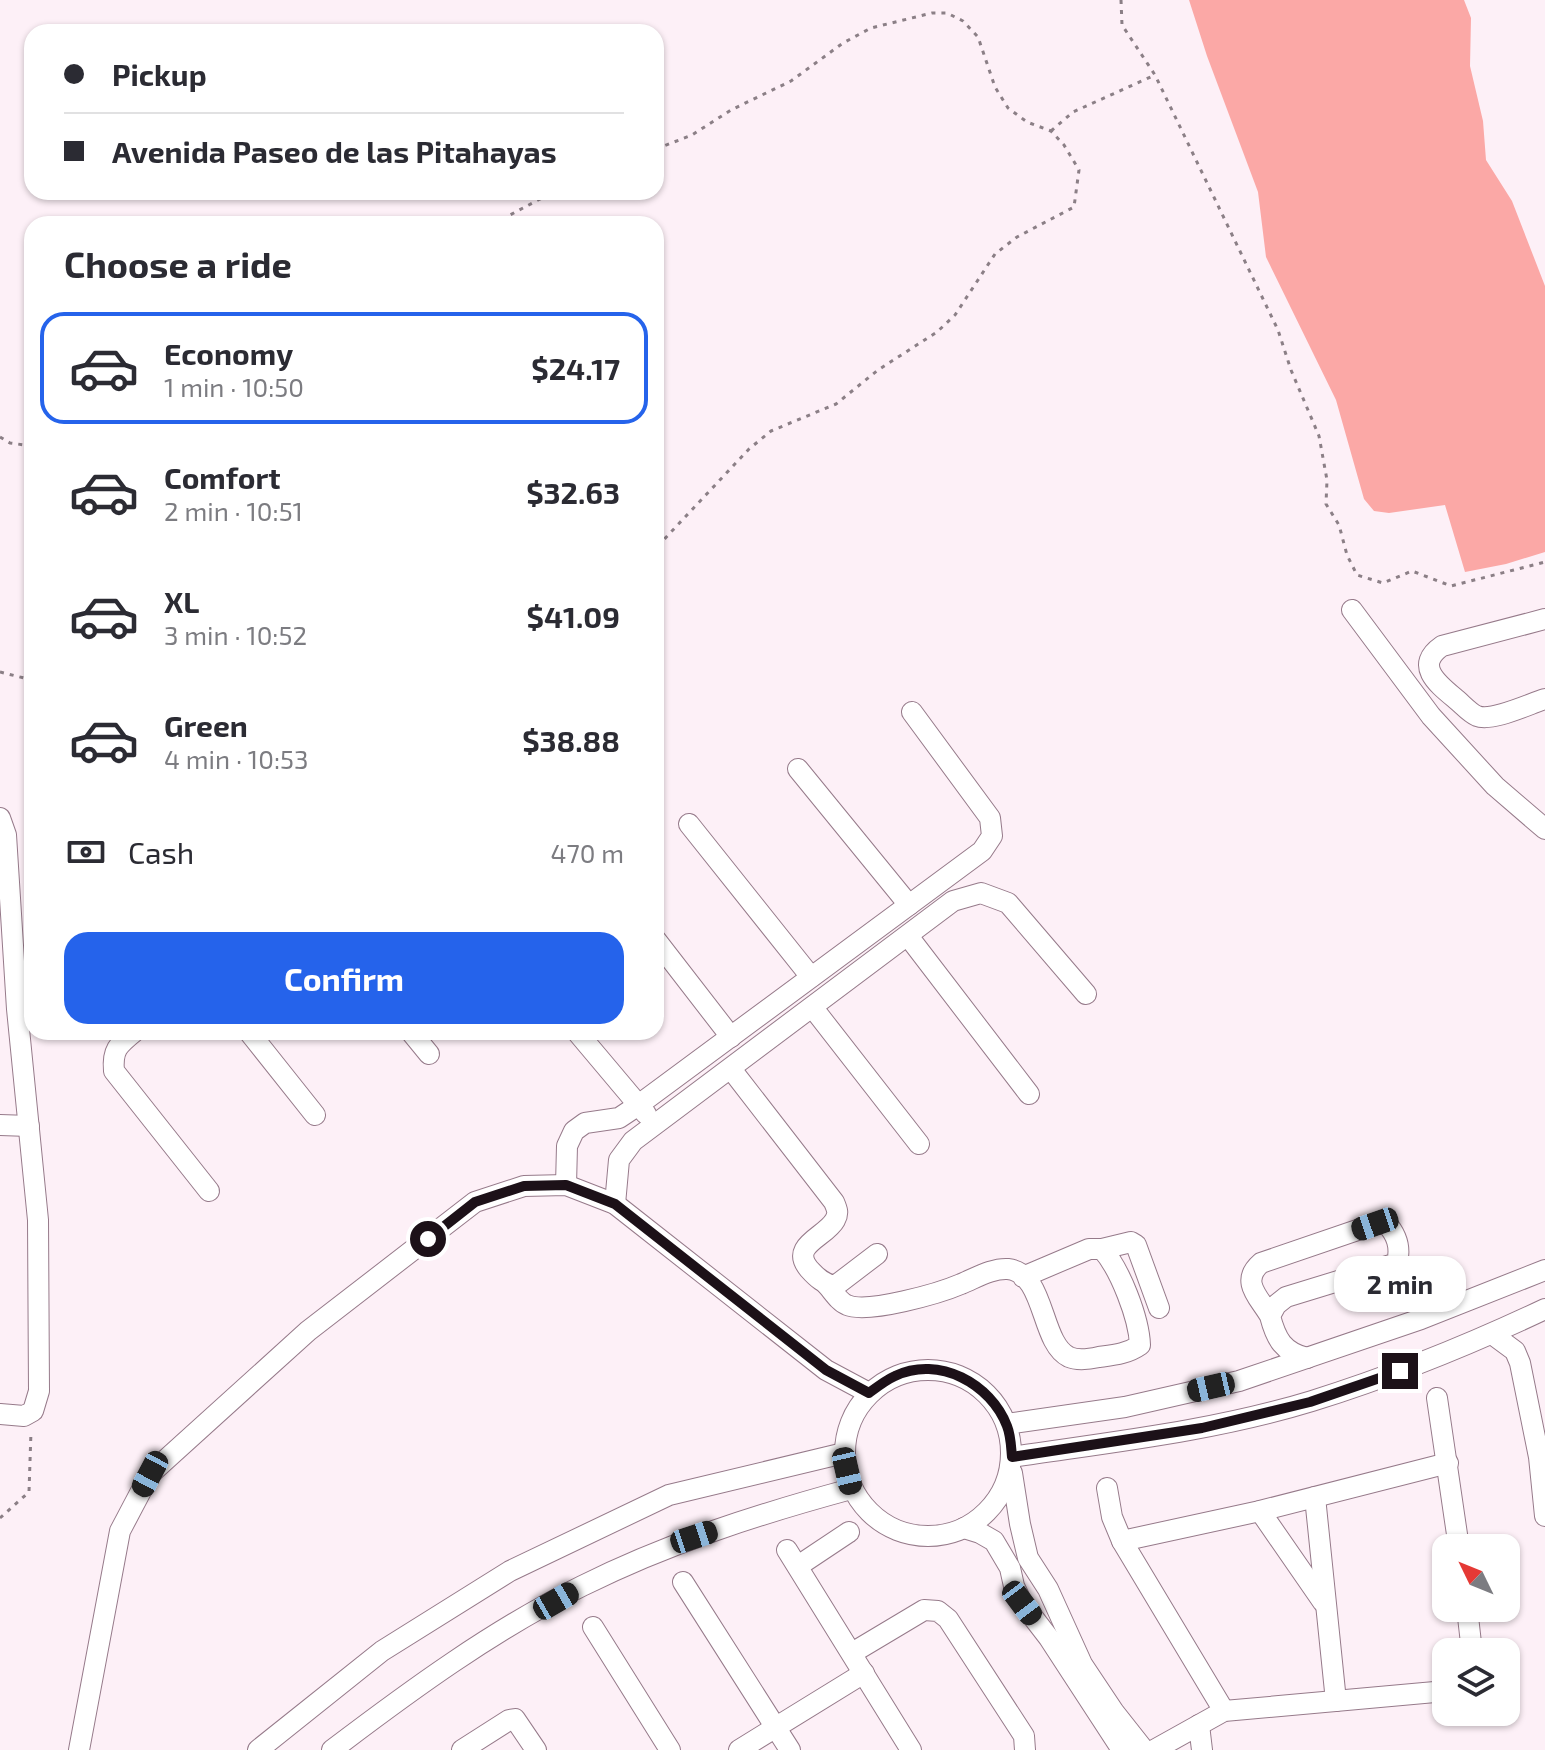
<!DOCTYPE html>
<html lang="en">
<head>
<meta charset="utf-8">
<style>
	body { margin:0; font-family:"Exo 2",sans-serif; background:#f7f7f7; color:#2b2b33; height:100vh; display:flex; flex-direction:column; font-size:30px; white-space:nowrap }
	* { box-sizing:border-box; margin:0 }
	p { font-size:26px; color:#7c7c81 }
	.icon { flex:none; width:44px; height:44px; fill:none; stroke:currentColor; stroke-width:2; stroke-linecap:round; stroke-linejoin:round }
	.map { position:relative; flex:1; overflow:hidden }
	.side { position:absolute; left:24px; top:216px; width:640px; height:824px; display:flex; flex-direction:column; background:#fff; border-radius:24px; box-shadow:0 2px 6px #0004 }
	.side>* { flex:none }
	.banner { position:absolute; left:24px; top:24px; width:640px; height:176px; border-radius:24px; box-shadow:0 2px 6px #0004; display:grid; align-content:center; height:176px; padding:0 40px; background:#fff }
	.needle { width:52px; rotate:313deg }
	.controls { position:absolute; left:1432px; top:1534px; display:grid; gap:16px }
	.controls a { display:grid; place-items:center; width:88px; height:88px; border-radius:16px; background:#fff; box-shadow:0 2px 6px #0004; font-size:40px }
	.end { position:absolute; width:36px; height:36px; margin:-18px; border:10px solid #1c1118; background:#fff; box-shadow:0 0 0 4px #fff }
	.from { border-radius:50% }
	.bubble { position:absolute; height:56px; border-radius:24px; background:#fff; box-shadow:0 2px 6px #0004; font-size:26px; font-weight:700; line-height:56px; text-align:center }
	.car { position:absolute; width:24px; height:48px; margin:-24px -12px; border-radius:10px; box-shadow:0 0 6px 2px #0007; background:linear-gradient(#222 24%,#8ab4d8 0 40%,#222 0 76%,#8ab4d8 0 86%,#222 0) }
	.banner b { display:flex; align-items:center; gap:28px; height:76px; font-size:30px }
	.banner b+b { border-top:2px solid #e1e1e2 }
	.banner i { width:20px; height:20px; background:#2b2b33 }
	ul { padding:0; list-style:none }
	li { display:flex; align-items:center; gap:24px; height:112px; margin:0 16px 12px; padding:0 24px; border:4px solid transparent; border-radius:24px }
	li div { flex:1 }
	li b { display:block; font-size:30px }
	li em { font-style:normal; font-weight:700 }
	li.active { border-color:#2563eb }
	li>.icon { width:72px; height:72px; stroke-width:1.5 }
	h2 { padding:0 40px; font-size:36px; line-height:96px }
	.pay { display:flex; align-items:center; gap:20px; height:88px; padding:0 40px; font-size:30px }
	.pay p { margin-inline-start:auto }
	.button { display:flex; gap:16px; margin-top:auto; padding:16px 40px }
	.button a { flex:1; height:92px; border-radius:24px; background:#2563eb; color:#fff; font-size:32px; font-weight:700; line-height:92px; text-align:center }
	.map>svg:first-child { display:block }
	.green { fill:#fba8a6 }
	.lines { fill:none; stroke-linecap:round; stroke-linejoin:round }
	.minor-casing { stroke:#967a8a; stroke-width:22 }
	.path { stroke:#8b7f86; stroke-width:3; stroke-dasharray:4 6; stroke-linecap:butt }
	.minor { stroke:#fff; stroke-width:20 }
	.route { stroke:#1c1118; stroke-width:10 }
</style>
</head>
<body>
<div class="map">
<svg width="1545" height="1750" viewBox="0 0 1545 1750">
	<rect width="100%" height="100%" fill="#fdf0f7"/>
	<!-- green -->
	<path class="green" d="M1189,0H1464L1471,18L1470,66L1483,121L1486,160L1512,201L1545,286V552L1506,564L1465,572L1445,505L1389,513L1374,511L1364,499L1336,400L1266,257L1258,192L1207,56Z"/>
	<g class="lines">
		<defs>
			<g id="minor">
				<path d="M1352,610L1431,716L1495,786L1545,829"/>
				<path d="M1545,619L1442,646C1413,666 1439,685 1457,700C1463,705 1470,713 1477,716C1492,722 1529,704 1545,699"/>
				<path d="M798,769L909,905"/>
				<path d="M0,818L6,835L17,1009L38,1220L39,1391L33,1411L24,1416L0,1414"/>
				<path d="M689,824L811,977"/>
				<path d="M908,936L1029,1094"/>
				<path d="M656,940L731,1037"/>
				<path d="M813,1008L919,1144"/>
				<path d="M134,1032C118,1045 112,1050 114,1071L209,1191"/>
				<path d="M249,1032L315,1115"/>
				<path d="M411,1032L429,1054"/>
				<path d="M577,1032L646,1114"/>
				<path d="M731,1069L834,1202C837,1209 839,1213 835,1220C826,1237 789,1245 809,1269C817,1278 824,1284 835,1286L877,1254"/>
				<path d="M0,1125L29,1126"/>
				<path d="M566,1185L567,1146L574,1131L585,1123L619,1118L637,1106L982,851L992,836L990,818L912,712"/>
				<path d="M615,1204L619,1160L633,1141L953,901L981,893L1008,903L1086,994"/>
				<path d="M1102,1249L1131,1242L1136,1245L1159,1308"/>
				<path d="M826,1284C832,1290 839,1302 847,1305C868,1314 940,1293 961,1284C976,1278 992,1268 1008,1269C1046,1273 1040,1343 1069,1357C1078,1361 1090,1359 1099,1357C1114,1355 1127,1354 1140,1345C1139,1318 1120,1269 1102,1249H1089L1023,1277"/>
				<path d="M1270,1316C1260,1298 1239,1282 1261,1263L1375,1224L1386,1223C1397,1235 1401,1247 1397,1263L1286,1297L1276,1305L1270,1316C1276,1339 1283,1352 1307,1358"/>
				<path d="M1492,1334L1515,1351L1520,1363L1539,1457L1545,1516"/>
				<circle cx="928" cy="1453" r="83"/>
				<path d="M1437,1398L1459,1548"/>
				<path d="M1007,1424L1125,1407L1239,1381L1421,1319L1545,1270"/>
				<path d="M1012,1457C1112,1442 1214,1431 1312,1401C1392,1376 1469,1345 1545,1309"/>
				<path d="M1012,1473L1020,1524L1028,1558L1048,1589L1082,1664L1114,1712L1144,1750"/>
				<path d="M1107,1488L1112,1517L1122,1541L1224,1711"/>
				<path d="M1315,1497L1336,1701"/>
				<path d="M1260,1511L1323,1602"/>
				<path d="M964,1528L980,1533L994,1541L1010,1568L1014,1586L1022,1603L1049,1638L1122,1750"/>
				<path d="M1122,1541L1260,1511L1448,1463"/>
				<path d="M787,1550L911,1750"/>
				<path d="M798,1566L849,1532"/>
				<path d="M683,1582L790,1750"/>
				<path d="M1467,1608L1472,1652"/>
				<path d="M593,1627L670,1750"/>
				<path d="M852,1653L924,1610L938,1611L948,1619L1024,1736L1025,1750"/>
				<path d="M1199,1725L1202,1750"/>
				<path d="M79,1750L120,1531L150,1474L308,1331L475,1202L524,1186L566,1185L615,1204L826,1370L869,1393"/>
				<path d="M258,1750L382,1651L510,1571L669,1495L844,1453"/>
				<path d="M332,1750C411,1690 493,1630 582,1586C668,1543 759,1514 851,1489"/>
				<path d="M462,1750L509,1720L515,1719L536,1750"/>
				<path d="M739,1750L864,1673"/>
				<path d="M1154,1750L1224,1711L1446,1691"/>
			</g>
		</defs>
		<!-- minor casing -->
		<use href="#minor" class="minor-casing"/>
		<!-- path -->
		<g class="path">
			<path d="M1121,0L1122,25L1155,75L1278,330L1291,370L1319,436L1327,480L1326,504L1339,525L1347,555L1357,575L1383,583L1412,571L1451,586L1545,562"/>
			<path d="M1051,131L1073,112L1155,75"/>
			<path d="M656,149L692,135L731,110L791,81L843,43L871,28L932,13H947L963,21L978,37L995,87L1008,108L1027,122L1051,131L1064,145L1079,170L1074,207L1017,237L995,254L955,315L937,332L878,370L836,404L771,431L749,449L656,548"/>
			<path d="M493,224L540,199L562,192"/>
			<path d="M0,437L10,443L32,446"/>
			<path d="M0,672L32,680"/>
			<path d="M0,1518L29,1492L31,1431"/>
		</g>
		<!-- minor -->
		<use href="#minor" class="minor"/>
	</g>
	<g class="lines">
		<!-- route -->
		<path class="route" d="M428,1239L475,1202L524,1186L566,1185L615,1204L826,1370L869,1393C877,1387 886,1380 895,1376C939,1355 991,1384 1007,1426C1011,1436 1011,1447 1012,1457L1202,1428L1310,1402L1400,1371"/>
	</g>
</svg>
<div class="controls">
<a><svg class="needle" viewBox="-14 -14 28 28"><path d="M0-13l5 13h-10z" fill="#e53935"/><path d="M0 13l5-13h-10z" fill="#7c7c81"/></svg></a>
<a><svg class="icon" aria-label="layers" viewBox="0 0 24 24"><path d="M12 4l9 5-9 5-9-5zM3 14l9 5 9-5"/></svg></a>
</div>
<i class="end from" style="left:428px;top:1239px"></i>
<i class="end" style="left:1400px;top:1371px"></i>
<div class="bubble" style="left:1334px;top:1256px;width:132px">2 min</div>
<i class="car" style="left:1375px;top:1224px;rotate:251deg"></i>
<i class="car" style="left:1211px;top:1387px;rotate:257deg"></i>
<i class="car" style="left:847px;top:1471px;rotate:167deg"></i>
<i class="car" style="left:150px;top:1474px;rotate:208deg"></i>
<i class="car" style="left:694px;top:1537px;rotate:72deg"></i>
<i class="car" style="left:556px;top:1601px;rotate:60deg"></i>
<i class="car" style="left:1022px;top:1603px;rotate:143deg"></i>
<div class="banner">
<b><i class="from"></i>Pickup</b>
<b><i></i>Avenida Paseo de las Pitahayas</b>
</div>
<section class="side">
<h2>Choose a ride</h2>
<ul>
<li class="active"><svg class="icon" aria-label="car" viewBox="0 0 24 24"><path d="M5 17H2v-5l4-1 3-4h7l3 4 3 1v5h-3M9 17h6M6 11h13"/><circle cx="7" cy="17" r="2"/><circle cx="17" cy="17" r="2"/></svg><div><b>Economy</b><p>1 min · 10:50</p></div><em>$24.17</em></li>
<li><svg class="icon" aria-label="car" viewBox="0 0 24 24"><path d="M5 17H2v-5l4-1 3-4h7l3 4 3 1v5h-3M9 17h6M6 11h13"/><circle cx="7" cy="17" r="2"/><circle cx="17" cy="17" r="2"/></svg><div><b>Comfort</b><p>2 min · 10:51</p></div><em>$32.63</em></li>
<li><svg class="icon" aria-label="car" viewBox="0 0 24 24"><path d="M5 17H2v-5l4-1 3-4h7l3 4 3 1v5h-3M9 17h6M6 11h13"/><circle cx="7" cy="17" r="2"/><circle cx="17" cy="17" r="2"/></svg><div><b>XL</b><p>3 min · 10:52</p></div><em>$41.09</em></li>
<li><svg class="icon" aria-label="car" viewBox="0 0 24 24"><path d="M5 17H2v-5l4-1 3-4h7l3 4 3 1v5h-3M9 17h6M6 11h13"/><circle cx="7" cy="17" r="2"/><circle cx="17" cy="17" r="2"/></svg><div><b>Green</b><p>4 min · 10:53</p></div><em>$38.88</em></li>
</ul>
<div class="pay"><svg class="icon" aria-label="cash" viewBox="0 0 24 24"><path d="M3 7h18v10H3z"/><circle cx="12" cy="12" r="2"/></svg>Cash<p>470 m</p></div>
<div class="button"><a>Confirm</a></div>
</section>
</div>
</body>
</html>
